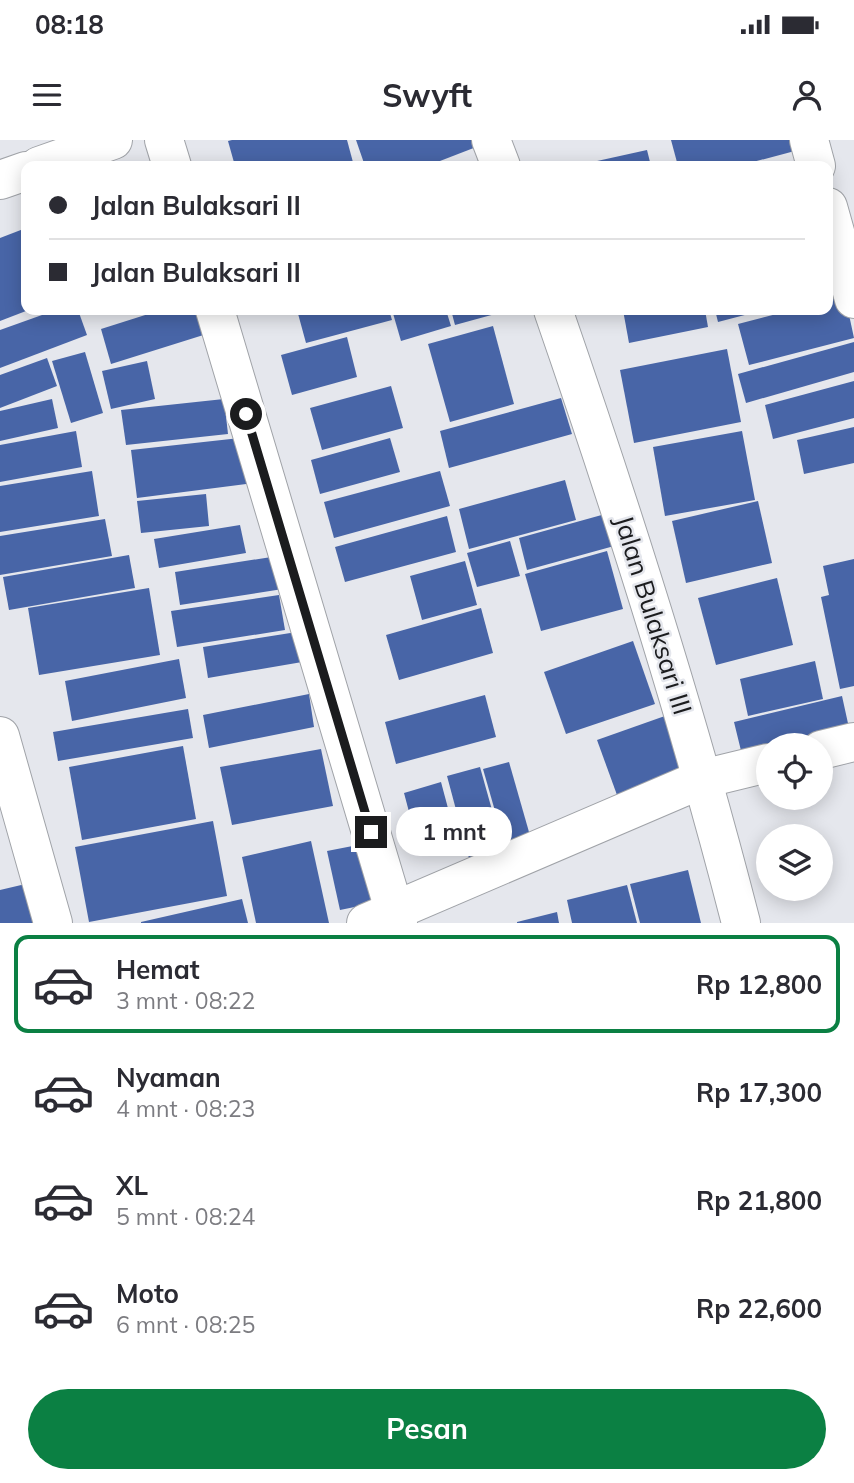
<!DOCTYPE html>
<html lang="id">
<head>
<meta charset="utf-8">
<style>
	body { margin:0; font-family:Mulish,sans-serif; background:#f7f7f7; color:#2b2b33; height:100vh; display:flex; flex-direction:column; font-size:26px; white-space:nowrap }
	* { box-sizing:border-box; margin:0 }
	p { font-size:23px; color:#7c7c81 }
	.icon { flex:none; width:38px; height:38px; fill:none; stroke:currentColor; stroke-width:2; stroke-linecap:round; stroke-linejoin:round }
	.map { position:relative; height:783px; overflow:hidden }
	.details { display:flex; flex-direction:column; background:#fff; flex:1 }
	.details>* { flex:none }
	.top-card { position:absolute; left:21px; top:21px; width:812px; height:154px; border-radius:14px; box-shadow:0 4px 18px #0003; display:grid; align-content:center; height:154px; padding:0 28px; background:#fff }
	.fabs { position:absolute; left:756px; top:593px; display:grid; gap:14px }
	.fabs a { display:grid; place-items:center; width:77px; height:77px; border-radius:50%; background:#fff; box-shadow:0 4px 18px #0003; font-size:35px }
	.end { position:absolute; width:32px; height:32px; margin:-16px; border:9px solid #1b1c1e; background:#fff; box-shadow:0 0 0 4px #fff }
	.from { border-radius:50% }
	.bubble { position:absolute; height:49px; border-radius:24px; background:#fff; box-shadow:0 4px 18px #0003; font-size:23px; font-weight:700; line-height:49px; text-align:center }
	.top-card b { display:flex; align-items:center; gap:24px; height:66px; font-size:26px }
	.top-card b+b { border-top:2px solid #e1e1e2 }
	.top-card i { width:18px; height:18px; background:#2b2b33 }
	ul { padding:12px 0 0; list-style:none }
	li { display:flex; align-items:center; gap:21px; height:98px; margin:0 14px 10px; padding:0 14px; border:4px solid transparent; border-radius:14px }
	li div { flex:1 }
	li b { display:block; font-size:26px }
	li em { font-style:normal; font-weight:700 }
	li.active { border-color:#0b8043 }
	li>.icon { width:63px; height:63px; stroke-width:1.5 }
	.primary-button { display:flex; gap:14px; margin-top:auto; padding:14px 28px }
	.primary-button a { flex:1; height:80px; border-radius:42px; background:#0b8043; color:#fff; font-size:28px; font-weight:700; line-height:80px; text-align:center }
	.status { display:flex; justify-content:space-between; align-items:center; height:49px; padding:0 35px; background:#fff; direction:ltr }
	.status svg { height:19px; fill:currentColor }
	header { display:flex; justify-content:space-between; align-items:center; height:91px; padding:0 28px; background:#fff; font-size:32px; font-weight:700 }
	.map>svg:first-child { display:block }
	.building { fill:#4865a7 }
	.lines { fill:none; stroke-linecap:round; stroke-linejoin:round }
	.street-casing { stroke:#a0a3a8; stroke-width:40 }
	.street { stroke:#fff; stroke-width:38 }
	.route { stroke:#1b1c1e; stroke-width:9 }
	.labels { text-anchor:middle; stroke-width:5; stroke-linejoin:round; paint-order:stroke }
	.street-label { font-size:26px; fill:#1b1c1e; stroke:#e5e7ed }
</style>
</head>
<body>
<div class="status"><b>08:18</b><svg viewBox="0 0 49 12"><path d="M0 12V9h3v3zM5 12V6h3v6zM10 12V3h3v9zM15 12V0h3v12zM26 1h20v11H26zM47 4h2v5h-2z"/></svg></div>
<header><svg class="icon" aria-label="menu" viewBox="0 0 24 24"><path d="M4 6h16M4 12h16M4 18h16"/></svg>Swyft<svg class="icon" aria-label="person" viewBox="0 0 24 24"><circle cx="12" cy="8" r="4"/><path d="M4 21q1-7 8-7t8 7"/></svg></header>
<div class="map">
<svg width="854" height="783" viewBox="0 0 854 783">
	<rect width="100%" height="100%" fill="#e5e7ed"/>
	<!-- building -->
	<g class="building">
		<path d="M232,0H347L354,26H235L228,1Z"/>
		<path d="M356,0H482L484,4L427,26H365Z"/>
		<path d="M671,0H804L806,8L738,26H678Z"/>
		<path d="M647,10L651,26H579V25Z"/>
		<path d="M26,88V171L0,181V98Z"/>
		<path d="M845,156L854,198L749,225L738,184L792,170H828V160Z"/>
		<path d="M56,170H78L87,195L0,228V190Z"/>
		<path d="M161,170H206L213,192L111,224L101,189Z"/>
		<path d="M297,170H389L392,180L306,203Z"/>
		<path d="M392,170H446L451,186L401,201Z"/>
		<path d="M451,170H506V171L455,185Z"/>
		<path d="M623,170H705L708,187L629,203Z"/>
		<path d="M715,170H760V171L718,182Z"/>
		<path d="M493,186L514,264L450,282L428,204Z"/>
		<path d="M347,197L357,237L292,255L281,215Z"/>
		<path d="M854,202V232L746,263L738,234Z"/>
		<path d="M727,209L741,282L634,303L620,230Z"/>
		<path d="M85,212L103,273L71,283L52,221Z"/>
		<path d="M47,218L57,246L0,268V235Z"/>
		<path d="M147,221L155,259L111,269L102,231Z"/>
		<path d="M854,241V278L773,299L765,265Z"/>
		<path d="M391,246L403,288L322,310L310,268Z"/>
		<path d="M561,258L572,294L449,328L440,291Z"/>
		<path d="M52,259L58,288L0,301V271Z"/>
		<path d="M224,259L228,294L126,305L121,270Z"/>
		<path d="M854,287V323L804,334L797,300Z"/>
		<path d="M76,291L82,327L0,342V305Z"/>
		<path d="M742,291L755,360L665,376L653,307Z"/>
		<path d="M249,297L254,343L137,358L131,310Z"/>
		<path d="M390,298L400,332L320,354L311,320Z"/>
		<path d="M92,331L99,376L0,392V346Z"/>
		<path d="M440,331L450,366L334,398L324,362Z"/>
		<path d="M565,340L576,380L469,409L459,369Z"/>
		<path d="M206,354L209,386L141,393L137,361Z"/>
		<path d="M758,361L772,423L686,443L672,381Z"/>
		<path d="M616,371L625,403L527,430L519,398Z"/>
		<path d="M447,376L456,412L345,442L335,407Z"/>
		<path d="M105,379L112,416L0,435V396Z"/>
		<path d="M240,385L246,413L159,428L154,399Z"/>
		<path d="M510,401L520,436L477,447L467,413Z"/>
		<path d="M607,411L623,469L541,491L525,434Z"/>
		<path d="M129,415L135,448L9,470L3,437Z"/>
		<path d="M284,415L289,448L180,465L175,432Z"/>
		<path d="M854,419V546L840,549L821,457L829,455L823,426Z"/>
		<path d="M465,421L477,465L422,480L410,436Z"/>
		<path d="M777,438L793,505L716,525L698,458Z"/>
		<path d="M149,448L160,515L39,535L28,468Z"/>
		<path d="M279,455L285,490L177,507L171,471Z"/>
		<path d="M481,468L493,513L399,540L386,495Z"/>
		<path d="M303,491L308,521L208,538L203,507Z"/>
		<path d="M633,501L655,564L566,594L544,532Z"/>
		<path d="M179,519L186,558L72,581L65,541Z"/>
		<path d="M815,521L823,559L748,576L740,539Z"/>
		<path d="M309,554L314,587L209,608L203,575Z"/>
		<path d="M485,555L496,597L396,624L385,582Z"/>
		<path d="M842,556L851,597L815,606H768L744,623L734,582Z"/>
		<path d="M188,569L193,598L58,621L53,592Z"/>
		<path d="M679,571L698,627L617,655L597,600Z"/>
		<path d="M183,606L196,679L82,700L69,627Z"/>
		<path d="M321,609L333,666L232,685L220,627Z"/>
		<path d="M509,622L531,699L505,706L483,629Z"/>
		<path d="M480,627L504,713L470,722L447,636Z"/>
		<path d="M441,642L457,702L420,713L404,653Z"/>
		<path d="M213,681L227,756L89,782L75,707Z"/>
		<path d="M311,701L329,783H256L242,717Z"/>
		<path d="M368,703L379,762L340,770L327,711Z"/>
		<path d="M688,730L701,783H640L630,744Z"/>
		<path d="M34,742L45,783H0V750Z"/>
		<path d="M627,745L637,783H572L567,760Z"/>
		<path d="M242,759L248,783H141V782Z"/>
		<path d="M557,772L559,783H517V782Z"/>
	</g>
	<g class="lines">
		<defs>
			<g id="street">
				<path d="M164,0L172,26"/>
				<path d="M491,0L501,26"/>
				<path d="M809,0L816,26"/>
				<path d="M39,26L113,0"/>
				<path d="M0,40L26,31"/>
				<path d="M828,67L854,159"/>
				<path d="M215,170L398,783"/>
				<path d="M553,170C623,372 688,576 741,783"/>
				<path d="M0,596L53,783"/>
				<path d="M821,610L854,602"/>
				<path d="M366,783L702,639L768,623"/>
			</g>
		</defs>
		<!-- street casing -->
		<use href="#street" class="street-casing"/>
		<!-- street -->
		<use href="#street" class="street"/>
	</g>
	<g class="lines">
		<!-- route -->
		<path class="route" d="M246,274L371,692"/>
	</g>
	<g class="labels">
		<!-- street labels -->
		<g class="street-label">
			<text transform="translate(653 475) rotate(73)" y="9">Jalan Bulaksari III</text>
		</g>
	</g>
</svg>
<div class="fabs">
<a><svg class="icon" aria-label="locate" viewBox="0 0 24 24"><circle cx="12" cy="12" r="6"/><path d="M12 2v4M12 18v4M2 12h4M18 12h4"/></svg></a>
<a><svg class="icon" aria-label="layers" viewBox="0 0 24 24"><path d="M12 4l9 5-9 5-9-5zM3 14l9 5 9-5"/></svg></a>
</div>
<i class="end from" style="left:246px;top:274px"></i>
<i class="end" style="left:371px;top:692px"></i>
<div class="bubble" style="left:396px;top:667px;width:116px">1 mnt</div>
<div class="top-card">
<b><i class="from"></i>Jalan Bulaksari II</b>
<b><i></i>Jalan Bulaksari II</b>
</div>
</div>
<section class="details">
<ul>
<li class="active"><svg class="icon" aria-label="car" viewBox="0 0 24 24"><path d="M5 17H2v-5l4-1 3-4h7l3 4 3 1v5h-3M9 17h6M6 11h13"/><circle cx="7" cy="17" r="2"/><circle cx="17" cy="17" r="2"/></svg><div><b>Hemat</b><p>3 mnt · 08:22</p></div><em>Rp 12,800</em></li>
<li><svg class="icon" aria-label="car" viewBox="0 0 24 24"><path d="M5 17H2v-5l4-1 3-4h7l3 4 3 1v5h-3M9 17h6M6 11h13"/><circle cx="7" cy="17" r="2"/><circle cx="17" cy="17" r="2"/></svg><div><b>Nyaman</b><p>4 mnt · 08:23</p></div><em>Rp 17,300</em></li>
<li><svg class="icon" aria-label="car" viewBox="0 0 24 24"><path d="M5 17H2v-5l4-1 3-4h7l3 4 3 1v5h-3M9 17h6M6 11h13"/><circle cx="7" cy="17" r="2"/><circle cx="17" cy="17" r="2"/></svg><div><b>XL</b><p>5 mnt · 08:24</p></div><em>Rp 21,800</em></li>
<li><svg class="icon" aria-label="car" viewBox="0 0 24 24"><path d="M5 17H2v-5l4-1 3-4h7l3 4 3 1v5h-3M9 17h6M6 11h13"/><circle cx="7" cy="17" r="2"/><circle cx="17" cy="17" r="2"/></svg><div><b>Moto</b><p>6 mnt · 08:25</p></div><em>Rp 22,600</em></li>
</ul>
<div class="primary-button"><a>Pesan</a></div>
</section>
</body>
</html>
